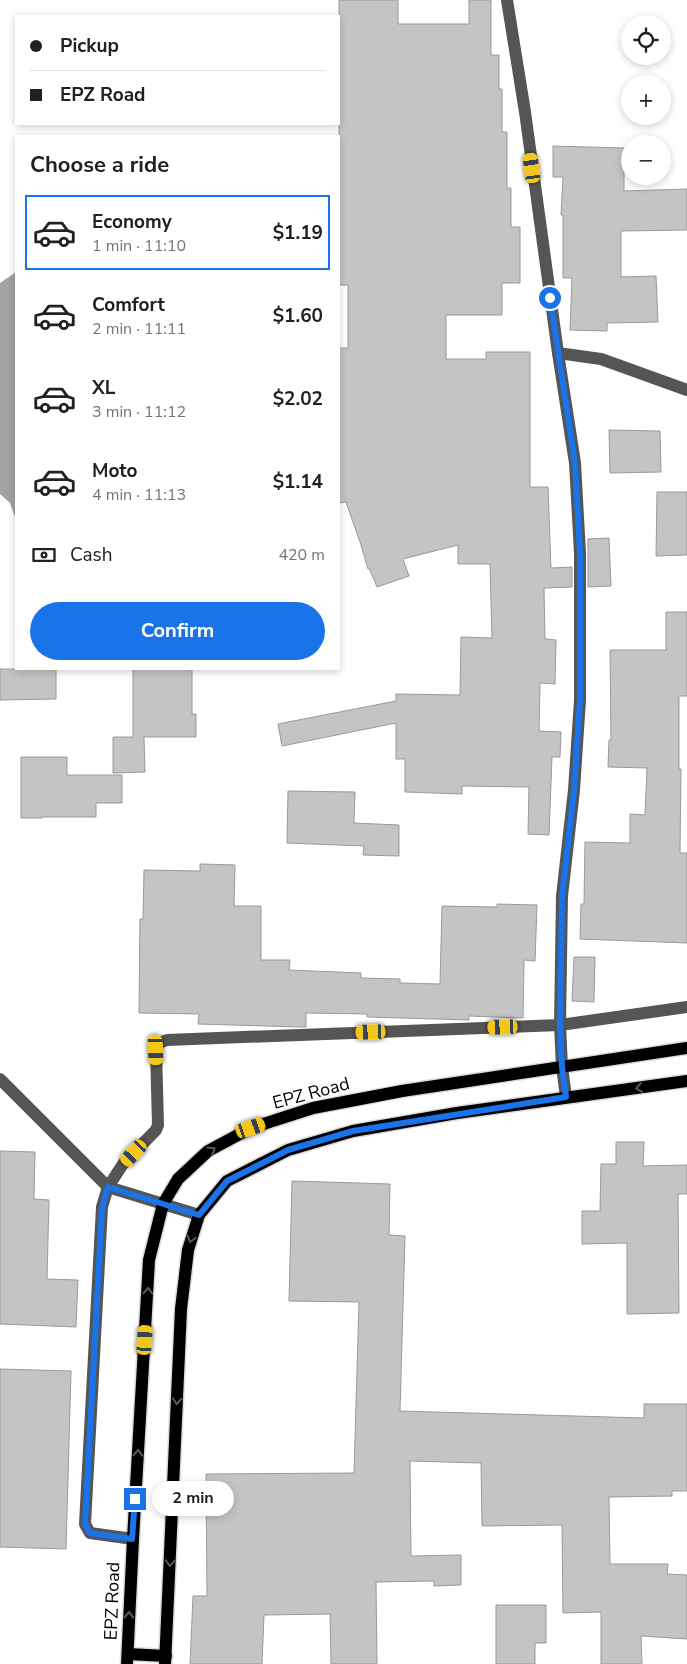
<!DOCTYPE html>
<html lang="en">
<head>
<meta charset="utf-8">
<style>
	body { margin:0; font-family:"Nunito Sans",sans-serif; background:#f2f2f2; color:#202124; height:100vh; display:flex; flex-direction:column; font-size:19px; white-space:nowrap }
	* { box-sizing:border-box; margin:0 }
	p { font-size:16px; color:#757577 }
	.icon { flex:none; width:28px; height:28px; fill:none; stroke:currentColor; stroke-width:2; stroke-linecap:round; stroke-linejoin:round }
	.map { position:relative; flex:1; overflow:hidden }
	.panel { position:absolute; left:15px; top:135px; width:325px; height:535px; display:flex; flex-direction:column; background:#fff; border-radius:0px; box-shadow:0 2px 8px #0003 }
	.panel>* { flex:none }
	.guide { position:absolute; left:15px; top:15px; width:325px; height:110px; border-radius:0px; box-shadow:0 2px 8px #0003; display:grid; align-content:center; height:110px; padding:0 15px; background:#fff }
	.tools { position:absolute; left:621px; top:15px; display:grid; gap:10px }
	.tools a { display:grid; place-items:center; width:50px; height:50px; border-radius:50%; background:#fff; box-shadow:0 2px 8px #0003; font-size:25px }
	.end { position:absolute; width:22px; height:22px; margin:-11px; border:6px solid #1a73e8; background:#fff; box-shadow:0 0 0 2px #fff }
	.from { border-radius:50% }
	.bubble { position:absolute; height:35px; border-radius:18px; background:#fff; box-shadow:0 2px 8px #0003; font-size:16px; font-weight:700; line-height:35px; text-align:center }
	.car { position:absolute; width:15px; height:30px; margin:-15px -8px; border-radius:6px; box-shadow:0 0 4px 1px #0007; background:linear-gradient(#f5c518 24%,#345 0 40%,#f5c518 0 76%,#345 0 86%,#f5c518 0) }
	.guide b { display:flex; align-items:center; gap:18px; height:48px; font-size:19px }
	.guide b+b { border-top:1px solid #e0e0e0 }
	.guide i { width:12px; height:12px; background:#202124 }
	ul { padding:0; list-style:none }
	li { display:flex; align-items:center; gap:15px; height:75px; margin:0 10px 8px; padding:0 5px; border:2px solid transparent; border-radius:0px }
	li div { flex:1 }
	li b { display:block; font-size:19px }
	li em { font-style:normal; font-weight:700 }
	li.current { border-color:#1a73e8 }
	li>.icon { width:45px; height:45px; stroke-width:1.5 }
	h2 { padding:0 15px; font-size:22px; line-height:60px }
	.pay { display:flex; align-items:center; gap:12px; height:55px; padding:0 15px; font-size:19px }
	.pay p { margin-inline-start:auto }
	.action { display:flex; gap:10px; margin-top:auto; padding:10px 15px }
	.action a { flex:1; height:58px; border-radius:30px; background:#1a73e8; color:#fff; font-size:20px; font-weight:700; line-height:58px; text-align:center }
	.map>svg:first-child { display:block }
	.water { fill:#a3a3a3 }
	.building { fill:#c4c4c4; stroke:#999 }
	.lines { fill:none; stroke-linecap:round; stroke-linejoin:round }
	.major-casing { stroke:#dbdbdb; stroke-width:15 }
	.minor { stroke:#555; stroke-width:12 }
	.major { stroke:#000; stroke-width:12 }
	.oneway { stroke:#595959 }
	.route { stroke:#1a73e8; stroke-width:6 }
	.labels { text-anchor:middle; stroke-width:4; stroke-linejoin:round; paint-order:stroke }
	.street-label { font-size:18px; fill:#000; stroke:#fff }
</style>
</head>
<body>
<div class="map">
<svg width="687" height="1664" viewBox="0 0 687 1664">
	<rect width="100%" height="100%" fill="#fff"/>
	<!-- water -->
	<path class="water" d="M16,272V520L10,503L0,494V283Z"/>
	<!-- building -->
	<g class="building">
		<path d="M339,0H398V24H469V0H491V55H499V89H502V132H507V188H511V227H520V283H502V315H446V359H486V352H530V487H548L551,568L572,567V587L544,588L545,639L556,640L555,684L540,683L539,731L561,732L560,757H552L549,835L528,834L529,787L462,786V794L405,792V759H396V723L282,746L278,724L396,701V694L460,695L461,637L492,638L490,564H458V545L403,559L409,576L377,587L369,568L368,569L361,545L346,502L339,503V348H348V285H339Z"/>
		<path d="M553,146L624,148V191L687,189V230L621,231V277L656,276L658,322L607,323V331L570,330L572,278H563V215H561L563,177H553Z"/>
		<path d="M609,430L660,431L661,472L610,473Z"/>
		<path d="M657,492H687V555L656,556Z"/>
		<path d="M609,538L611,586L588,587V539Z"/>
		<path d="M666,612H687V696H679V769H681L680,853H687V943L580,939L581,904H584L585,842L630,843V814L645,815L647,768L608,767L609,740H611L610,650H666Z"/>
		<path d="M0,669H56V699L0,700Z"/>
		<path d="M133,669H192V714H196V737H144L145,772L113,773V737H133Z"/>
		<path d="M21,757H67V775H122V803H96V817H42V818H21Z"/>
		<path d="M288,791L355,792L354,823L399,825V856L363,855L364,846L287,843Z"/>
		<path d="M200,864L235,865L234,906H261V960H290L289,970L361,973V978L400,979V983L440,984L442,906L497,907V904L537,905L535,961L524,960L523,1018L469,1016V1020L367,1017V1014L306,1013V1027H300L198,1024L199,1014L139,1013L140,919H143L144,870L200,871Z"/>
		<path d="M574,957H595L594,1002L572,1001Z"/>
		<path d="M616,1142H644L643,1166L687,1165V1194H678L679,1313L627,1314V1243L582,1244V1211H600L601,1164H616Z"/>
		<path d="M0,1151L35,1152L34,1199L49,1200L47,1279L78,1280L76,1327L0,1324Z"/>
		<path d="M292,1181L390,1184L389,1235L405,1236L400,1411L644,1418V1404H687V1491H672V1496L609,1497L610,1564H668L667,1574L687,1575V1639L641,1636L642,1664H601V1612L563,1613L562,1525L482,1526L481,1463L410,1461L411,1556L461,1555V1585L434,1586V1581L376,1582L377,1664H331L330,1614L264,1615L262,1664H190L193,1596H207L206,1474L354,1473L359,1302L289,1301Z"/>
		<path d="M0,1369L71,1371L66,1549L0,1547Z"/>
		<path d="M496,1605H546V1643H535V1664H496Z"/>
	</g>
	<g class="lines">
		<defs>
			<g id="major">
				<path d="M128,1654L166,1656"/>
				<path d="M127,1664L133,1539L149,1260L163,1204L178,1179L208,1151L251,1128L313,1108L402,1091L687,1048"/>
				<path d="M165,1664L181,1309L188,1250L199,1215L227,1181L288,1150L353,1131L457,1113L687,1081"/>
			</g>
		</defs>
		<!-- major casing -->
		<use href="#major" class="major-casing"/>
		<!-- minor -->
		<g class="minor">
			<path d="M507,0L525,112L558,353L575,463L580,553V700L574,790L562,896L560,1025L562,1067L566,1097"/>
			<path d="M558,353L601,359L687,390"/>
			<path d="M0,1079L108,1187L199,1215"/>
			<path d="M133,1539L90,1533L85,1524L102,1207L108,1187L123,1164L156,1130L158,1125L156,1050L159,1043L167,1040L560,1025L687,1007"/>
		</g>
		<!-- major -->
		<use href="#major" class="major"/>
	</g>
	<!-- one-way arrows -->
	<defs><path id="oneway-chevron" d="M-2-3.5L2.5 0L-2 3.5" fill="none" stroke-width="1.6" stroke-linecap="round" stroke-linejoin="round" transform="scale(1.25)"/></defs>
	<g class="oneway">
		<use href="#oneway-chevron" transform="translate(639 1088) rotate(172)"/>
		<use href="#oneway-chevron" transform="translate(212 1150) rotate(-32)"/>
		<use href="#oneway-chevron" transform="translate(191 1239) rotate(106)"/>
		<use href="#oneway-chevron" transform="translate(148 1291) rotate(-87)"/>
		<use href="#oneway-chevron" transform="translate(177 1401) rotate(93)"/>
		<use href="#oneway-chevron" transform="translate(138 1453) rotate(-87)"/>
		<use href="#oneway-chevron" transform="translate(170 1563) rotate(93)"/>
		<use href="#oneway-chevron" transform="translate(129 1615) rotate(-88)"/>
	</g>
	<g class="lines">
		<!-- route -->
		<path class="route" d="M135,1499L132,1539L90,1533L85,1524L102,1208L108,1187L199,1215L227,1181L288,1150L353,1131L566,1097L562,1067L560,1025L562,896L574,790L580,700V553L575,463L550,298"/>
	</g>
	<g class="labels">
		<!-- street labels -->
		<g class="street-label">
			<text transform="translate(311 1093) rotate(-15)" y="6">EPZ Road</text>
			<text transform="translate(112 1601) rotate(-88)" y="6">EPZ Road</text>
		</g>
	</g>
</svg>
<div class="tools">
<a><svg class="icon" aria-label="locate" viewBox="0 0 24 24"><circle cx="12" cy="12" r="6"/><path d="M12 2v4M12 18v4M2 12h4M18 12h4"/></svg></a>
<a>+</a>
<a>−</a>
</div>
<i class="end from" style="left:550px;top:298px"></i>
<i class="end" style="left:135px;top:1499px"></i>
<div class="bubble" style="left:152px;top:1481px;width:82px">2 min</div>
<i class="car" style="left:532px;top:168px;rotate:352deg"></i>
<i class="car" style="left:503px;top:1027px;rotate:268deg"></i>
<i class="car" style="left:371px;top:1032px;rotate:268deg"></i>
<i class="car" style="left:156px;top:1050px;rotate:178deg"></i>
<i class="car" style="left:251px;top:1128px;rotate:71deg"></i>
<i class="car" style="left:134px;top:1153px;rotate:223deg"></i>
<i class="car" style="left:145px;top:1340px;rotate:4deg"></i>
<div class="guide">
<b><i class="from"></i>Pickup</b>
<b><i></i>EPZ Road</b>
</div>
<section class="panel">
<h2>Choose a ride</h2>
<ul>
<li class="current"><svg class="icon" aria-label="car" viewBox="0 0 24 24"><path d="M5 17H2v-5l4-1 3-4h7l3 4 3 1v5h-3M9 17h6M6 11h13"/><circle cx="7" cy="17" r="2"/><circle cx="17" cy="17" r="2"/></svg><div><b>Economy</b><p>1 min · 11:10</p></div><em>$1.19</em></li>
<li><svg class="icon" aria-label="car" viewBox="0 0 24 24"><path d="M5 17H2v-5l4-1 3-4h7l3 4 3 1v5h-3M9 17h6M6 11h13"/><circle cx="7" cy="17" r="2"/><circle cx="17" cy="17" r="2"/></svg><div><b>Comfort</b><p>2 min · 11:11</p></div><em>$1.60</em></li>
<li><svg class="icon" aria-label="car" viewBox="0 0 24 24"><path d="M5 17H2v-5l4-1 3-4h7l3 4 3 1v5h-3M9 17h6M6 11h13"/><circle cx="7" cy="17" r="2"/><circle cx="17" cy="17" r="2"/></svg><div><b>XL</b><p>3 min · 11:12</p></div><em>$2.02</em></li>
<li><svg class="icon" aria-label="car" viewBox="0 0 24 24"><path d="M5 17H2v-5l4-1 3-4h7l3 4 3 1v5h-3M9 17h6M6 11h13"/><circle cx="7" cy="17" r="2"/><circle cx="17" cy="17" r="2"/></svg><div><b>Moto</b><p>4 min · 11:13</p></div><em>$1.14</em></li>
</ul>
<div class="pay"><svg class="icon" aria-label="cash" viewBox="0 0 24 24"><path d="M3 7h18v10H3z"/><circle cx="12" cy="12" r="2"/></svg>Cash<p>420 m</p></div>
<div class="action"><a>Confirm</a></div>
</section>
</div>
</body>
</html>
